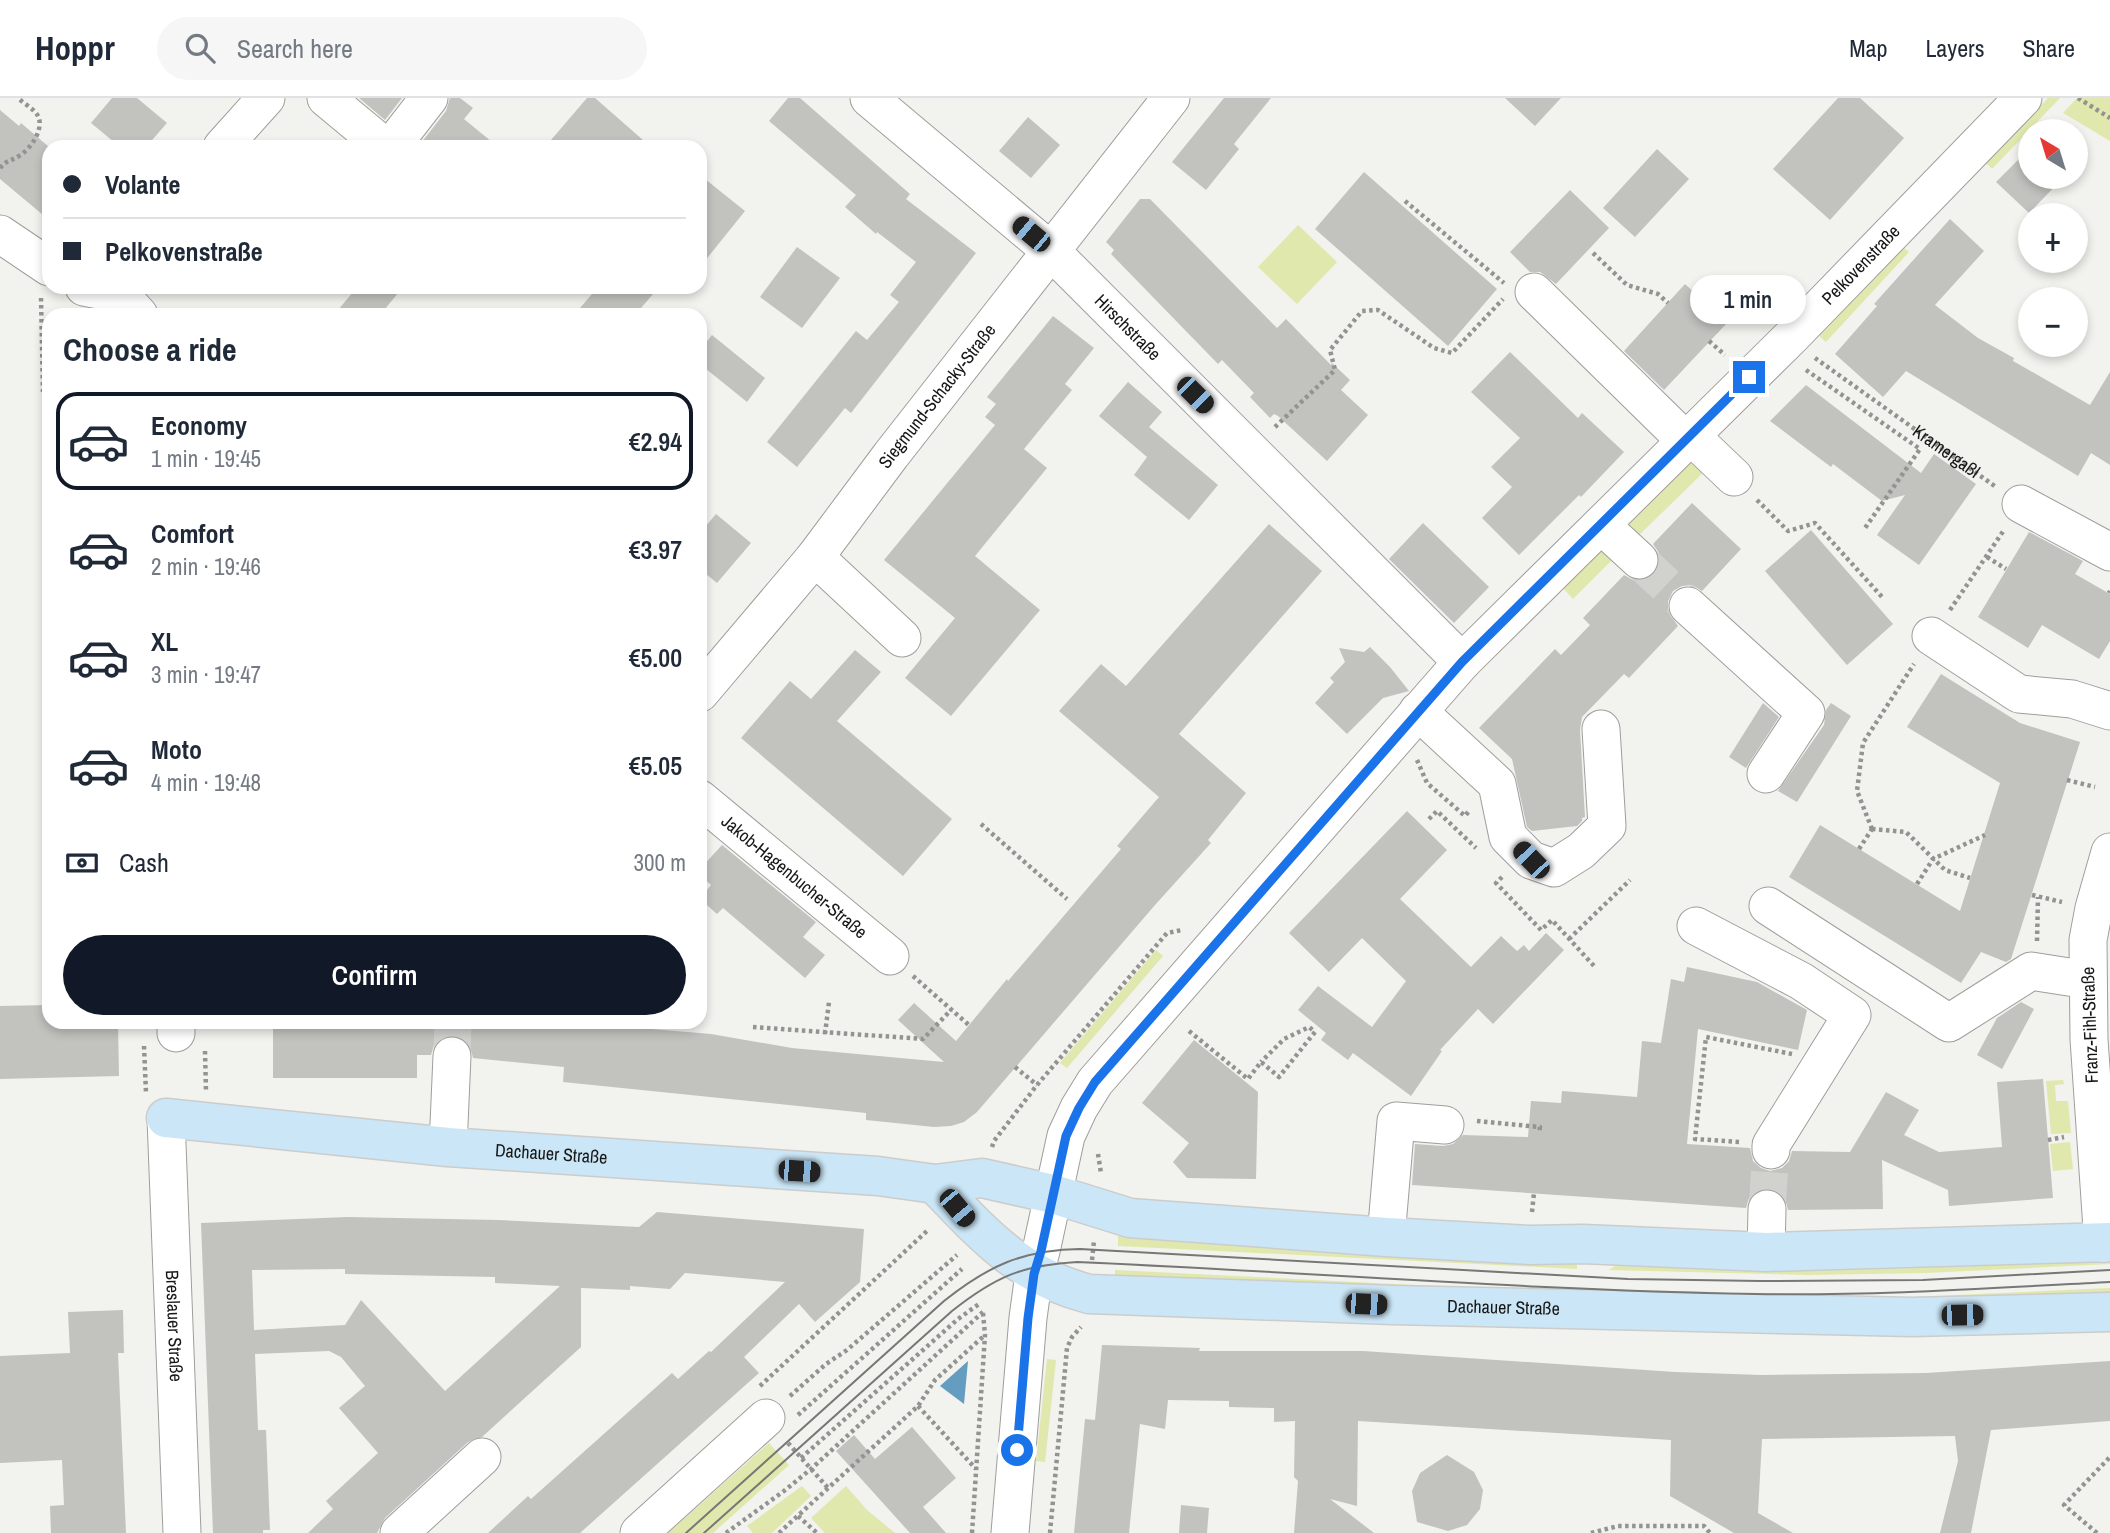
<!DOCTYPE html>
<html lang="en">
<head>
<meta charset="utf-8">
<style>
	body { margin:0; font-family:"Archivo Narrow",sans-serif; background:#f6f6f7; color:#1f2937; height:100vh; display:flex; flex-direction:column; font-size:26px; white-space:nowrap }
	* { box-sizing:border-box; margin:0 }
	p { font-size:23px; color:#747a83 }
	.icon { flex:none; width:38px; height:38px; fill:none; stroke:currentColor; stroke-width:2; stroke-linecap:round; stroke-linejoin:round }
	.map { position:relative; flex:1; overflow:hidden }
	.side { position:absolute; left:42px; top:210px; width:665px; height:721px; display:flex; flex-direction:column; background:#fff; border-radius:21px; box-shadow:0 4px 10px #0003 }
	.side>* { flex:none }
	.hud { position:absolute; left:42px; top:42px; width:665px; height:154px; border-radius:21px; box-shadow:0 4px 10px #0003; display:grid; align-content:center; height:154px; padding:0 21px; background:#fff }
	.needle { width:46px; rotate:322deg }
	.controls { position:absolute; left:2018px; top:21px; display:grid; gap:14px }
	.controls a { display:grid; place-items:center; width:70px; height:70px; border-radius:50%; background:#fff; box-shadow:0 4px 10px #0003; font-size:35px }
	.end { position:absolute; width:32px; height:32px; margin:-16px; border:9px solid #1a73e8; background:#fff; box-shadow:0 0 0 4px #fff }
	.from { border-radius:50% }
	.bubble { position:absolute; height:49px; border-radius:24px; background:#fff; box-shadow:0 4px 10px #0003; font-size:23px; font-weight:600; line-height:49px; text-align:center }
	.car { position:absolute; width:21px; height:42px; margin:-21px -10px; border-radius:9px; box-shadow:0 0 5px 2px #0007; background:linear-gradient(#222 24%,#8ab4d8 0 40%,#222 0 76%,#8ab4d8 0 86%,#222 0) }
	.hud b { display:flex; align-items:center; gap:24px; height:66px; font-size:26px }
	.hud b+b { border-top:2px solid #e0e1e3 }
	.hud i { width:18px; height:18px; background:#1f2937 }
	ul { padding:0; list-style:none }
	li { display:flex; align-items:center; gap:21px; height:98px; margin:0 14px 10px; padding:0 7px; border:4px solid transparent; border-radius:21px }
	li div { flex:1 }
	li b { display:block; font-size:26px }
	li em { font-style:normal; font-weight:600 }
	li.current { border-color:#111827 }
	li>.icon { width:63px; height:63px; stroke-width:1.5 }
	h2 { padding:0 21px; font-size:32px; line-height:84px }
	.pay { display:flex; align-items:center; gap:18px; height:77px; padding:0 21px; font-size:26px }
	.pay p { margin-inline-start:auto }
	.action { display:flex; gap:14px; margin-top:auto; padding:14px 21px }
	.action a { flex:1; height:80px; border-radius:42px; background:#111827; color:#fff; font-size:28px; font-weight:600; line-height:80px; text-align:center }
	header { display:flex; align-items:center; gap:42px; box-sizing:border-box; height:98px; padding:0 35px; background:#fff; border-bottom:2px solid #e0e1e3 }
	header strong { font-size:33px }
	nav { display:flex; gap:38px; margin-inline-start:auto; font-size:24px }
	.search { width:490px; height:63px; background:#f6f6f7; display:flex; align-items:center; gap:18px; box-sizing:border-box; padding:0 24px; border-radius:38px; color:#747a83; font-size:26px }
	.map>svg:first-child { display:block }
	.green { fill:#e0e8ae }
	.water { fill:#649dbf }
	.building { fill:#c2c3bf; fill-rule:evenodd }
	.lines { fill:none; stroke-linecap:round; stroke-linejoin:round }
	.minor-tunnel { stroke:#d1d1ce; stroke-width:37; stroke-dasharray:37 18; stroke-linecap:butt }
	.minor-casing { stroke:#9e9f9b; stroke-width:39 }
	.major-casing { stroke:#ccc; stroke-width:41 }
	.path { stroke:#939391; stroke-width:4.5; stroke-dasharray:3.5 3.5; stroke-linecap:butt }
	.minor { stroke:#fff; stroke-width:37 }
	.major { stroke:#cbe6f6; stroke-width:38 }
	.tram { stroke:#777775; stroke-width:2 }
	.route { stroke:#1a73e8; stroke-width:9 }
	.labels { text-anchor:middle; stroke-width:5; stroke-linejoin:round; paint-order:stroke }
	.street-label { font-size:18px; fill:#171716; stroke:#fff }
</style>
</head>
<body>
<header>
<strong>Hoppr</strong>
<div class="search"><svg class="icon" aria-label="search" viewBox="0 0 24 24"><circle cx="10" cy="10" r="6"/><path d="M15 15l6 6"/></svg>Search here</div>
<nav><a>Map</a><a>Layers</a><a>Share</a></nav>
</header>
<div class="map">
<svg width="2110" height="1435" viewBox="0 0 2110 1435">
	<rect width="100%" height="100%" fill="#f2f2ee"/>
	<!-- green -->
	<g class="green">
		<path d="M2048,0H2060L1992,71L1986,65Z"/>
		<path d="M2077,0H2110V43L2063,15Z"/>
		<path d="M1298,127L1337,164L1297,206L1258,169Z"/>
		<path d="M1904,150L1909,154L1826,244L1819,238Z"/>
		<path d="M1699,356L1711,367L1633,443L1621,431Z"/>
		<path d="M1608,443L1619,455L1573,501L1561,488Z"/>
		<path d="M1156,852L1163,858L1067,970L1060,965Z"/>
		<path d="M2063,982L2064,986L2055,987L2056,1003H2068L2071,1035L2051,1036L2046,983Z"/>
		<path d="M2070,1044L2073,1071L2053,1073L2050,1046Z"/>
		<path d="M1118,1138C1271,1146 1424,1158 1577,1166V1171L1118,1148Z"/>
		<path d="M2110,1162V1166L1926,1175L1810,1177L1609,1172L1615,1168L1834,1172Z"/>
		<path d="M1115,1172L1594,1196L1115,1184Z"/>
		<path d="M2110,1190V1196L1944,1204L1814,1201L1913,1199Z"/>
		<path d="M1047,1261L1056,1262L1045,1364L1036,1363Z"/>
		<path d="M769,1345L789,1367L713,1435H668Z"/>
		<path d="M802,1388L811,1398L772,1435H753L747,1428Z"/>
		<path d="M846,1388L867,1412L895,1435H825L811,1420Z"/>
	</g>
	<!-- water -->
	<path class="water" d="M968,1263L964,1306L940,1288Z"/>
	<!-- building -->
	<g class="building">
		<path d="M112,0H137L167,25L146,49H120L91,25Z"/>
		<path d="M359,0H402L385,22Z"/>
		<path d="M450,0H460L473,10L464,21L498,49H418L446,13Z"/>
		<path d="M587,0H595L651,49H545Z"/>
		<path d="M788,0H800L910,96L906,101L976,155L851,315L845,310L797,369L767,344L856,233L867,242L899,204L890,197L916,164L877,134L876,136L845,109L856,97L769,23Z"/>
		<path d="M1224,0H1271L1234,46L1239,51L1206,92L1172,64Z"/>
		<path d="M1505,0H1561L1535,28Z"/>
		<path d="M1838,0H1860L1904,40L1830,122L1773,71Z"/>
		<path d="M0,12L19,28L21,25L49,49V122L0,81Z"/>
		<path d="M1028,19L1060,47L1031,80L999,53Z"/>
		<path d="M2030,50V79H2064L2029,115L1996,84Z"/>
		<path d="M1657,51L1689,81L1635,139L1603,110Z"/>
		<path d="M1364,74L1497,191L1448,248L1315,131Z"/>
		<path d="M700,77L745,113L700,169Z"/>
		<path d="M1570,92L1609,130L1556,186L1540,174H1530L1510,154Z"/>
		<path d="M1140,101H1150L1277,230L1286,221L1331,267L1332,265L1350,282L1341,292L1368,317L1327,363L1278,318L1274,316L1270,320L1250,299L1254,295L1222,262L1218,266L1111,156L1114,152L1106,144Z"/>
		<path d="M1950,121L1984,153L1935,207L1978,240L2014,260L2013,263L2090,307L2110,274V367L2091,355L2078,378L1906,273L1883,299L1835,256L1877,208L1874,206Z"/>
		<path d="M797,149L840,180L802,230L760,199Z"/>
		<path d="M1685,186L1727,225L1664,292L1624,253Z"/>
		<path d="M357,189H403L380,217H334Z"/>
		<path d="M598,189H659L635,217H574Z"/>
		<path d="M1053,218L1094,250L1065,286L1072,292L1024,351L1047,370L975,458L1040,512L951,618L905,580L955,520L884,462L995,327L985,319L996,306L987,299Z"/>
		<path d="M712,237L765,280L747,304L700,266V252Z"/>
		<path d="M1510,254L1578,320L1582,315L1624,354L1581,399L1579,397L1519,457L1482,420L1512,389L1491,369L1520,340L1471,294Z"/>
		<path d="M1128,284L1162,314L1149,329L1218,387L1189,422L1134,377L1147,359L1099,318Z"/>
		<path d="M1806,287L1921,375L1934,356L1976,386L1919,467L1877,437L1905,397L1882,403L1833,366L1831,369L1770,323Z"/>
		<path d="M1692,405L1741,451L1702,493L1692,487L1682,488L1673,493L1668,503V514L1678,528L1629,580L1624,576L1582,619L1580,632L1585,719L1582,720V723L1577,728L1532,733L1527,729L1512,661L1479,630L1555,551L1561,557L1590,527L1583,520L1624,477L1635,483L1646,482L1654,477L1660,466L1659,455L1653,446Z"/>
		<path d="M716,416L751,445L717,485L700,471V435Z"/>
		<path d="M1423,425L1489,489L1454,525L1389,461Z"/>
		<path d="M1269,426L1322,473L1179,636L1246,695L1208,742L1211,745L1155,807L977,1014L964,1024L951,1028L934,1029L866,1022V1015L563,984L564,969L473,960L470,948L464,941L454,937L442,940L434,947L431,957H417V980H273V924H569L711,936L792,950L944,964L898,922L914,905L956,943L1007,881L1008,883L1121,751L1117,748L1159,699L1059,613L1101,566L1126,588Z"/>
		<path d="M1811,432L1893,526L1847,567L1765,473Z"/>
		<path d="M2029,434L2083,463L2075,476L2110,496V543L2099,561L2042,527L2028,550L1978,519Z"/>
		<path d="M1370,549L1390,569L1409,593L1383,600L1347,636L1315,605L1334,584L1330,580L1345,564L1339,550L1364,554Z"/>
		<path d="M855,552L881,574L837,623L952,721L903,778L741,640L790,583L811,601Z"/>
		<path d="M1941,576L2020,625L2080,644L2011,861L2006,864L1981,854L1961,885L1789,779L1820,727L1960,813L2000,685L1907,629Z"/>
		<path d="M1763,605L1779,619L1746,670L1729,659Z"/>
		<path d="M1831,605L1851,618L1797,704L1778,693L1824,627L1826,612Z"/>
		<path d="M1407,713L1447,752L1400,801L1471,869L1501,838L1517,853L1524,847L1529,853L1546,835L1564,852L1493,926L1478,911L1440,952L1442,953L1411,998L1353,955L1348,962L1321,942L1326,935L1298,912L1318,888L1372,929L1406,883L1362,840L1329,874L1289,835Z"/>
		<path d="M722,747L816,824L803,839L825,857L805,880L723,810L717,816L700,801L711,787L700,777V771Z"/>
		<path d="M1687,869L1757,884L1807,912L1798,952L1698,931L1687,1046L1750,1050L1753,1063L1761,1070L1770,1073L1782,1070L1789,1063L1792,1053L1850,1054L1886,994L1919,1012L1904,1037L1939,1054L2002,1049L1997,984L2043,981L2053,1100L1949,1108L1948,1092L1882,1062L1883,1111L1788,1112L1785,1100L1778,1093L1768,1090L1756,1093L1749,1100L1746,1110L1412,1087L1415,1046L1443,1048L1453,1046L1463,1037L1528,1039L1531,1003L1561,1005L1562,993L1637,999L1642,943L1661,945L1671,881L1684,884Z"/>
		<path d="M2021,904L2034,911L2002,971L1977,957L1997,920Z"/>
		<path d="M49,907V924H118L119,978L0,981V908Z"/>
		<path d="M1194,942L1258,994L1256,1081L1187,1080L1173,1064L1189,1045L1142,1005Z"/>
		<path d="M657,1114L864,1131L860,1184L815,1224L799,1206L744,1259L759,1275L580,1435H488L528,1398L531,1401L672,1275L678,1281L709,1253L711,1254L785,1184L685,1175L670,1191L630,1188V1192L581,1190V1249L482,1339L468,1344L385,1420L377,1435H308L333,1411L326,1403L378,1355L339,1310L365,1288L341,1259L329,1253L255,1256L258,1332H266L270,1432H263V1435H213L201,1125L347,1119L498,1122L639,1129ZM345,1171V1176L495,1179V1185L560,1188L445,1293L361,1202L345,1227L254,1232L252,1172Z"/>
		<path d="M123,1212L124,1255H118L126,1435H51L50,1408L64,1407L62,1362L0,1365V1258L70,1255L68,1214Z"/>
		<path d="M1102,1247L1200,1250L1199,1253H1363L1675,1274L1761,1277L1926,1275L2110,1263V1323L1991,1332L1971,1435H1940L1958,1363L1955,1338L1762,1341L1758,1415L1793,1435H1734L1670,1398L1671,1342L1358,1323L1357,1408L1330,1401L1374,1435H1294L1298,1383L1294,1379L1295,1323L1274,1324V1310L1229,1309V1303L1168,1302L1165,1331L1140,1326L1129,1435H1074L1085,1321L1095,1322Z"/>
		<path d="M912,1329L956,1380L923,1409L946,1435H910L836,1353L854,1337L875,1361Z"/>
		<path d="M1447,1357L1474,1374L1483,1392L1480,1411L1467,1427L1448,1433L1417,1424L1412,1393L1420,1375Z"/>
		<path d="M1181,1407L1209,1410L1207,1435H1179Z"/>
	</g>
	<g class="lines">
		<!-- minor-tunnel -->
		<g class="minor-tunnel">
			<path d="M1639,462L1688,508"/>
			<path d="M452,958L453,924"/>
			<path d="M1767,1111L1771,1052"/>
		</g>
		<defs>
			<g id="minor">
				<path d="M326,0L385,49"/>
				<path id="s2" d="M869,0L1051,153L1462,564"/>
				<path d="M222,49L266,0"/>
				<path d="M391,49L429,0"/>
				<path d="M0,136L49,169"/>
				<path d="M84,189L120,196L139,217"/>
				<path d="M1534,194L1686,343"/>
				<path d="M1691,338L1734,379"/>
				<path d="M2021,406L2110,454"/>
				<path d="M1601,427L1639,462"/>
				<path d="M815,459L902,540"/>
				<path d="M1688,508L1806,615L1766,676"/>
				<path d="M1931,538L2019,596L2072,601L2110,613"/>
				<path id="s3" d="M700,595L815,459L891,357L1171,0"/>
				<path d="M1418,613L1497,686L1508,739L1531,762L1554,770L1581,753L1607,728L1601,631"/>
				<path id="s4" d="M700,701L890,858"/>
				<path d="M1768,808L1949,925L2031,873L2088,882"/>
				<path d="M1696,828L1801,883L1852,917L1771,1047V1052"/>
				<path d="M176,924V935"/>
				<path id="s5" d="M166,1020L182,1435"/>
				<path d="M448,1049L452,958"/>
				<path d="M1386,1139L1396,1023L1445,1027"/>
				<path d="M2103,1145L2089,941L2088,842L2094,810L2110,754"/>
				<path d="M1766,1154L1767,1111"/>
				<path d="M399,1435L482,1359"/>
				<path d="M639,1435L766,1320"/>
				<path id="s6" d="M1010,1435L1028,1220L1034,1176L1041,1153L1066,1038L1079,1010L1095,984L1462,564L1792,238L2023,0"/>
			</g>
			<g id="major">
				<path id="s7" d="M166,1020L448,1049L878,1078L935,1086L982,1080L1053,1096L1130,1120L1386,1139L1530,1147L1583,1146L1766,1154L2110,1144"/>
				<path id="s8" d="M935,1086C983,1136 1019,1178 1089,1196L1393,1207L1912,1219L2110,1214"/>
			</g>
		</defs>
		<!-- minor casing -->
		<use href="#minor" class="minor-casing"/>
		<!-- major casing -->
		<use href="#major" class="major-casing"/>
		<!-- path -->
		<g class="path">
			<path d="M2078,0L2110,20"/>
			<path d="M0,70C8,61 9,64 19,58C31,51 47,28 36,15C31,9 23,5 18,0"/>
			<path d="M1405,103L1504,185"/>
			<path d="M1593,155L1627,187L1658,196L1668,205"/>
			<path d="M41,200L43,294"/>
			<path d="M1709,243L1725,257"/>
			<path id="s1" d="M1815,260L1996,389"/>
			<path d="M1806,272L1920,351L1865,430"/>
			<path d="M1275,329L1335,272L1330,252L1362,213L1378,212L1434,250L1452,255L1503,201"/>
			<path d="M1757,402L1788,433L1815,425L1883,500"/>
			<path d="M1987,459L2006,471"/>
			<path d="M2109,495L2110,493"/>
			<path d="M1950,512L2004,432"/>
			<path d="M1417,662L1427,685L1465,718L1469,713"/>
			<path d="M2067,682L2095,689"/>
			<path d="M1429,721L1437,713L1476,750"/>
			<path d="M981,726L1067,801"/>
			<path d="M1872,731L1857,693L1863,645L1914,566"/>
			<path d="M1872,731L1906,734L1945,772L1970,780"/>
			<path d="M1859,751L1872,731"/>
			<path d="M1502,779L1496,785L1541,832L1552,822L1594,868"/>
			<path d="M1917,786L1933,761L1985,737"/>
			<path d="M2032,797L2062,804"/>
			<path d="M1569,841L1630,782"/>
			<path d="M2037,843L2038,799"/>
			<path d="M913,878L970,928"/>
			<path d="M753,929L923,941L951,912"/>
			<path d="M1189,933L1248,981L1261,964L1279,979L1315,934L1309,929L1284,941L1261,964"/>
			<path d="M825,936L829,904"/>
			<path d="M144,948L146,995"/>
			<path d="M205,953L206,993"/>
			<path d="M1015,969L1037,987"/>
			<path d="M1477,1023L1540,1029L1539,1035"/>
			<path d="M2048,1042L2064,1039"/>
			<path d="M1739,1044L1695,1041L1706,939L1792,956"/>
			<path d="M992,1049L994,1043L1037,987L1167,835L1182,832"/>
			<path d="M1098,1056L1101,1075"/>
			<path d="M1532,1114L1534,1095"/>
			<path d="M1092,1162L1094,1143"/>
			<path d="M760,1288L928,1132"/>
			<path d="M790,1298L826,1266L847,1252L957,1157"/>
			<path d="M918,1308L976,1371"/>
			<path d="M798,1317L962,1171"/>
			<path d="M788,1345L828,1390"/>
			<path d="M801,1360L958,1221L979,1206"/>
			<path d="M798,1418L817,1435"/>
			<path d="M726,1435L784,1393L811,1371L983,1214"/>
			<path d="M779,1435L918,1308L935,1282L985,1237"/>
			<path d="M972,1435L985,1237L983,1215"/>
			<path d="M1050,1435L1067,1250L1072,1239L1081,1229"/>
			<path d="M1591,1435L1618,1428H1704L1710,1435"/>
			<path d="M2097,1435L2064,1407L2110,1359"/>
		</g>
		<!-- minor -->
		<use href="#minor" class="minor"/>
		<!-- major -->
		<use href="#major" class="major"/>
		<!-- tram -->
		<g class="tram">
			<path d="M686,1435L944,1203C988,1168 1022,1152 1080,1151L1628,1181L1760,1183L1923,1182L2110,1172"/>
			<path d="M704,1435L952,1213C995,1179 1022,1167 1077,1164C1303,1174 1529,1192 1755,1196C1873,1198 1992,1190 2110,1184"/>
		</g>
	</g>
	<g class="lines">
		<!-- route -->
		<path class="route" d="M1017,1352L1028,1220L1034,1176L1041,1153L1066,1038L1079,1010L1095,984L1462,564L1749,279"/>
	</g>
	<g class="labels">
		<!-- street labels -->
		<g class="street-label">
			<text dy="6" stroke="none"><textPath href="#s6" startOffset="1584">Pelkovenstraße</textPath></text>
			<text dy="6" stroke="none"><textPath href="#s2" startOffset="346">Hirschstraße</textPath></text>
			<text dy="6" stroke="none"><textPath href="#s3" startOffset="380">Siegmund-Schacky-Straße</textPath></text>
			<text dy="6" stroke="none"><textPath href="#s1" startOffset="161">Kramergaßl</textPath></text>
			<text dy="6" stroke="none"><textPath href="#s4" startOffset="122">Jakob-Hagenbucher-Straße</textPath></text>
			<text transform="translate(2090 927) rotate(-92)" y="6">Franz-Fihl-Straße</text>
			<text dy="6" stroke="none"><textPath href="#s7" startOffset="387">Dachauer Straße</textPath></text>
			<text dy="6" stroke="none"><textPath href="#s8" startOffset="607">Dachauer Straße</textPath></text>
			<text dy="6" stroke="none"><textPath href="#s5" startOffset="208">Breslauer Straße</textPath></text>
		</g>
	</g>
</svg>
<div class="controls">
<a><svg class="needle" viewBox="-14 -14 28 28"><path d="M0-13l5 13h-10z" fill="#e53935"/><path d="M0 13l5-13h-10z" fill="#747a83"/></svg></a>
<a>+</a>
<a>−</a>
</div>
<i class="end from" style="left:1017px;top:1352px"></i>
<i class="end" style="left:1749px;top:279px"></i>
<div class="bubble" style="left:1690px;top:177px;width:116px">1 min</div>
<i class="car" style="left:1031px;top:136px;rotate:310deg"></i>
<i class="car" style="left:1195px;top:297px;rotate:135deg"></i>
<i class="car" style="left:1531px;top:762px;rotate:316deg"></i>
<i class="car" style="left:799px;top:1073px;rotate:94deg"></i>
<i class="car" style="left:957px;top:1110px;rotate:140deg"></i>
<i class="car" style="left:1366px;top:1206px;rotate:92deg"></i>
<i class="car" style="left:1962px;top:1217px;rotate:89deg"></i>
<div class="hud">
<b><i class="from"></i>Volante</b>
<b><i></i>Pelkovenstraße</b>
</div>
<section class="side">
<h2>Choose a ride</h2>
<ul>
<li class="current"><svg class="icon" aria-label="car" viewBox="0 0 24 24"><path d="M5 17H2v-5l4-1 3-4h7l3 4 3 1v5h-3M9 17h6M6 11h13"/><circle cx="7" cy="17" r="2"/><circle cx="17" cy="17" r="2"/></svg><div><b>Economy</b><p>1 min · 19:45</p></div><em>€2.94</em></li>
<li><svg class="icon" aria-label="car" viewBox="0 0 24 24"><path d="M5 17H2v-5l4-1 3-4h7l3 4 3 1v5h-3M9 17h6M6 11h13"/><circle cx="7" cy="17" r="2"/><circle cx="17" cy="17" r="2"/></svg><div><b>Comfort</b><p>2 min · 19:46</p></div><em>€3.97</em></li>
<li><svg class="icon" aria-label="car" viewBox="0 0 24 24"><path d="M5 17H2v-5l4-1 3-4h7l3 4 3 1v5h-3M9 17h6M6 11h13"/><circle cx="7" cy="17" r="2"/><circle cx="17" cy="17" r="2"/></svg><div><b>XL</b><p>3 min · 19:47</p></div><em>€5.00</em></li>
<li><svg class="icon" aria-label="car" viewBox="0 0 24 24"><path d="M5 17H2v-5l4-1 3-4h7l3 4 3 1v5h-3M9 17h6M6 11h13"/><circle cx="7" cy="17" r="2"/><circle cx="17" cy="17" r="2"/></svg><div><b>Moto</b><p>4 min · 19:48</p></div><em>€5.05</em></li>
</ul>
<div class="pay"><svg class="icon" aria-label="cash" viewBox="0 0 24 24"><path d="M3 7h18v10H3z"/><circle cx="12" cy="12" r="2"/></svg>Cash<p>300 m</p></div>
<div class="action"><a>Confirm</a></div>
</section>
</div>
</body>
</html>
